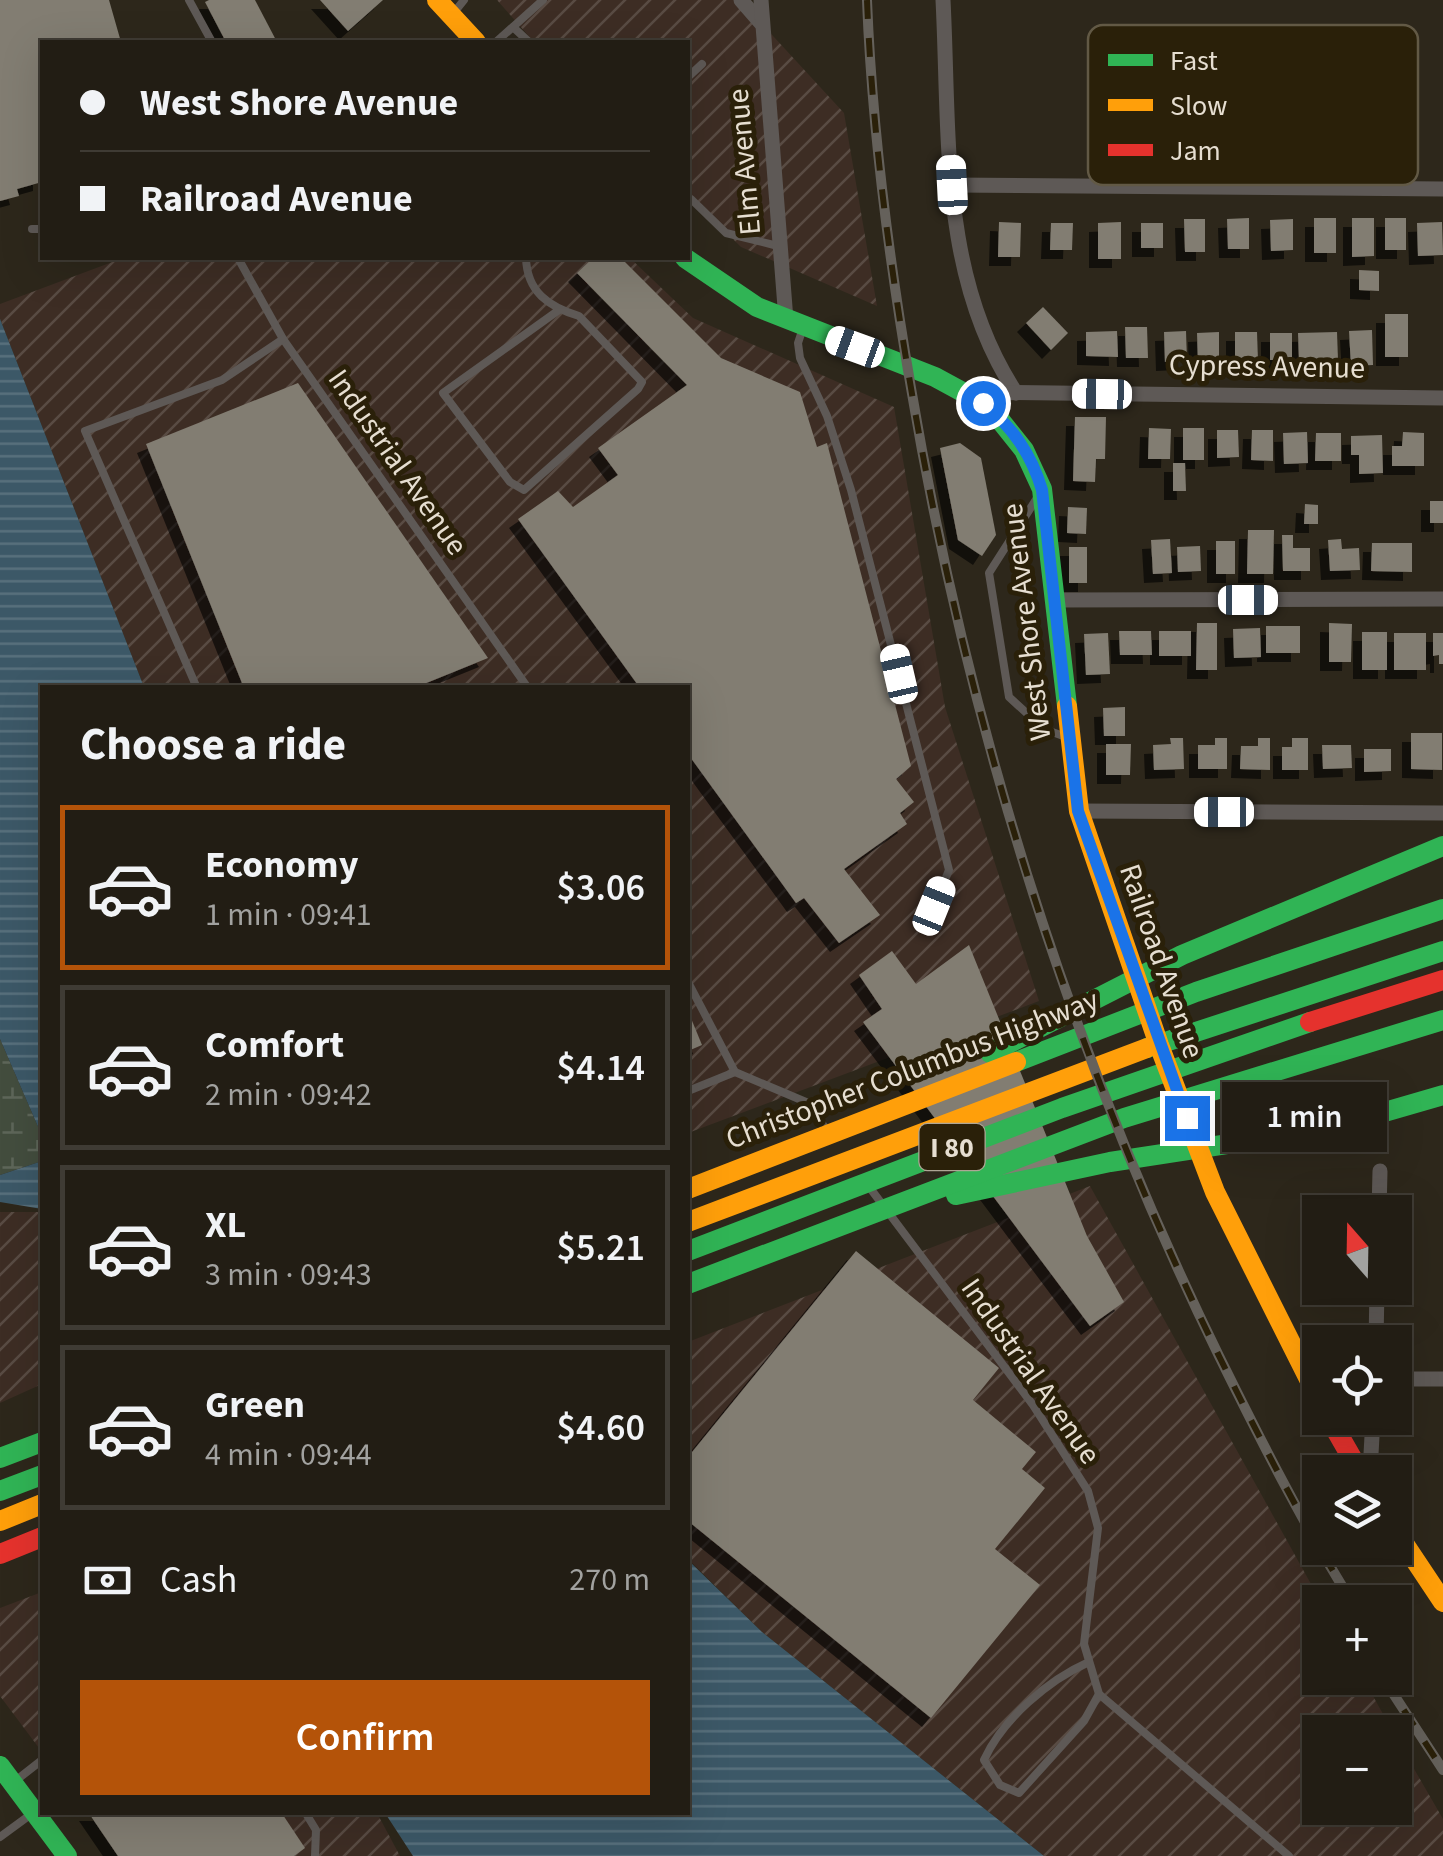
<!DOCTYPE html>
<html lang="en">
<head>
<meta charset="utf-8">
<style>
	body { margin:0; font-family:"Source Sans 3",sans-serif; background:#2e2a22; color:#f1f3f6; height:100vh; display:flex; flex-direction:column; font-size:38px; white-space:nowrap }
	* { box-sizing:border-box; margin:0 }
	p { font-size:32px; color:#a2a2a0 }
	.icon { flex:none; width:55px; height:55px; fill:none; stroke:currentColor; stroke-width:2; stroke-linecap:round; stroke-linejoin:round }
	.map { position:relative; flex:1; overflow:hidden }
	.details { position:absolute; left:40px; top:685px; width:650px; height:1130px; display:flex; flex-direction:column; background:#221d14; border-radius:0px; box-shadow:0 10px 40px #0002,0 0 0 2px #3f3b34 }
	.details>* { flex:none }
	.guide { position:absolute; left:40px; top:40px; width:650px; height:220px; border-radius:0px; box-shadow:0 10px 40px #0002,0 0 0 2px #3f3b34; display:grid; align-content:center; height:220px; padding:0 40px; background:#221d14 }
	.needle { width:65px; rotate:340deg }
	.fabs { position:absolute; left:1302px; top:1195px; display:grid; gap:20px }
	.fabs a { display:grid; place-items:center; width:110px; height:110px; border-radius:0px; background:#221d14; box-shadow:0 10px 40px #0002,0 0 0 2px #3f3b34; font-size:50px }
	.end { position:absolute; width:45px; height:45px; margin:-22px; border:12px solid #1a73e8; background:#fff; box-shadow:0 0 0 5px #fff }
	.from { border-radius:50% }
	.bubble { position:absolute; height:70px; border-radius:0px; background:#221d14; box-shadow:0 10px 40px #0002,0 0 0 2px #3f3b34; font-size:32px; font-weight:600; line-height:70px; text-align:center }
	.car { position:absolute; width:30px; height:60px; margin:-30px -15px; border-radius:12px; box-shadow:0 0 8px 2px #0007; background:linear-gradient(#fff 24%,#345 0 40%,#fff 0 76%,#345 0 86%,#fff 0) }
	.guide b { display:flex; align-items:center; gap:35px; height:95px; font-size:38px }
	.guide b+b { border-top:2px solid #3f3b34 }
	.guide i { width:25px; height:25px; background:#f1f3f6 }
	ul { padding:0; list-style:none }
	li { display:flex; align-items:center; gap:30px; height:165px; margin:0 20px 15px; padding:0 20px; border:5px solid #3f3b34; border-radius:0px }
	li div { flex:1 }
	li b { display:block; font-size:38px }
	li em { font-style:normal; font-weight:600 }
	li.selected { border-color:#b45309 }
	li>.icon { width:90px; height:90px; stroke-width:1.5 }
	h2 { padding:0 40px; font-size:45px; line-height:120px }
	.pay { display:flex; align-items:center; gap:25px; height:110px; padding:0 40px; font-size:38px }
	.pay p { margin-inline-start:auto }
	.action { display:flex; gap:20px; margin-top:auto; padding:20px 40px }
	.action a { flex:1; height:115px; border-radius:0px; background:#b45309; color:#fff; font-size:40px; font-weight:600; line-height:115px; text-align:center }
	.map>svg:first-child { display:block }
	.industrial { fill:url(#industrial-furrows) }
	.wetland { fill:url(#wetland-marsh) }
	.water { fill:url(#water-rules) }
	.building { fill:#827d72; filter:url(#shadow) }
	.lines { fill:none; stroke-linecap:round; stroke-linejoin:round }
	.lane { stroke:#5e5956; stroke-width:8 }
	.street { stroke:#5e5956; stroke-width:15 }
	.fast { stroke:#30b455; stroke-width:20 }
	.slow { stroke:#ff9f0a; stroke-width:20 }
	.jam { stroke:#e5322d; stroke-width:20 }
	.rail-casing { stroke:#65615b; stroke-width:10 }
	.rail { stroke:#2a2009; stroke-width:6; stroke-dasharray:19; stroke-linecap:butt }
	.route { stroke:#1a73e8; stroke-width:12 }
	.labels { text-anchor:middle; stroke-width:10; stroke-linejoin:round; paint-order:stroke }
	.shield { fill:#2a2009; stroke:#aea595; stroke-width:2.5 }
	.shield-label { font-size:28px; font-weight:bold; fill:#e6ded1 }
	.street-label { font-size:30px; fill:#e6ded1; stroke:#2a2009 }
	.key { fill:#2a2009; stroke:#625945; stroke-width:2.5 }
	.key-label { font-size:28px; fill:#e6ded1 }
</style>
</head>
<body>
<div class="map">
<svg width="1443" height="1856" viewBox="0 0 1443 1856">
	<defs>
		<pattern id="industrial-furrows" width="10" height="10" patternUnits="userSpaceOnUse" patternTransform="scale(2.5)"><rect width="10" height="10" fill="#3d2d24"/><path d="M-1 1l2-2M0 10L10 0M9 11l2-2" fill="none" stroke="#594b43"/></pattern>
		<pattern id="wetland-marsh" width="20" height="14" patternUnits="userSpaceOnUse" patternTransform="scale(2.5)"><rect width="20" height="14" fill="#434d3e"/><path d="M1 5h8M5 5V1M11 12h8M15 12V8" fill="none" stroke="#5e6659"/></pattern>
		<pattern id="water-rules" width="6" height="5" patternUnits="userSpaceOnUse" patternTransform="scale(2.5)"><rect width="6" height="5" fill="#3c5867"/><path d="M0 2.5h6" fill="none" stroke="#58707c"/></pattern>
		<filter id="shadow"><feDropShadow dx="-9" dy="9" stdDeviation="0" flood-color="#0009"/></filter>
	</defs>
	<rect width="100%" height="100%" fill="#2d271b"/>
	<!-- industrial -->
	<g class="industrial">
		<path d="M497,0H740L844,113L877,306L741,247L688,195V42H534Z"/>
		<path d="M123,258H630L693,318L894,407L945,707L1039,1001L688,1133V688L144,687L0,319V304Z"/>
		<path d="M1090,1186L1321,1602L1320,1678H1363L1393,1732H1320V1808H1395V1736L1443,1819V1856H1044L762,1632L688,1559V1342Z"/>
		<path d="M0,1212H42V1384L0,1403Z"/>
		<path d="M42,1592V1752L0,1696V1608Z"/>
		<path d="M89,1813H377L400,1856H122Z"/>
	</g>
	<!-- wetland -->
	<path class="wetland" d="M0,1039L42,1136V1161L0,1175Z"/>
	<!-- water -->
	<g class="water">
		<path d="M0,319L144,687L42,688V1136L0,1039Z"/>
		<path d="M42,1161V1209L0,1202V1175Z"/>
		<path d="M688,1560L762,1632L1044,1856H413L385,1813L688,1812Z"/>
	</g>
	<!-- building -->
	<g class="building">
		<path d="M0,0H109L121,42H42V182L17,189L19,196L0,201Z"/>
		<path d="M209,0H255L277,42H226L205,2Z"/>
		<path d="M320,0H383L348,31Z"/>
		<path d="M1249,218V249H1228L1227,219Z"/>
		<rect x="1314" y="218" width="22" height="35"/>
		<path d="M1352,218H1374V256L1352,257Z"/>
		<rect x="1385" y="218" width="21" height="32"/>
		<path d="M1184,219H1205V252H1185Z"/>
		<path d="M1293,219V250L1271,251L1270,220Z"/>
		<path d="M999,222L1021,223L1020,257H998Z"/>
		<path d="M1121,222V259H1098V223Z"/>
		<path d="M1442,222L1443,255L1418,256L1417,223Z"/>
		<path d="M1051,223H1073L1072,250H1050Z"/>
		<rect x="1141" y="223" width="22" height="25"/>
		<path d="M593,258H621L721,358L800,392L817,447L827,443L911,766L896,779L914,802L900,813L907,824L844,869L880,915L839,943L804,898L796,903L688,754V688H640L518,519L558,491L573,507L618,475L598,448L687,385L577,273Z"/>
		<path d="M1359,270L1379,271V291L1359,290Z"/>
		<path d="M1043,307L1068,333L1051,350L1026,323Z"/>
		<rect x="1385" y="314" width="23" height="43"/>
		<path d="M1125,327H1147L1148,358H1126Z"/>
		<path d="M1372,330L1373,365L1351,366L1349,331Z"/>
		<path d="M1117,331L1118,357L1086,356V332Z"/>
		<path d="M1186,331L1187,361L1165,362L1164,332Z"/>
		<path d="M1219,332V362L1198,363L1197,333Z"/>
		<path d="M1235,332H1257L1258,361L1235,362Z"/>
		<path d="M1337,332L1338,360H1299L1298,333Z"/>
		<rect x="1270" y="333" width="22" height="27"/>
		<path d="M298,383L488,658L414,688H244L146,444Z"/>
		<path d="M1075,417H1106L1105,459H1096L1095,482L1073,481Z"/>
		<path d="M1149,428L1171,429L1170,459H1148Z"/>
		<rect x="1183" y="428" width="21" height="32"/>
		<path d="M1217,430H1238L1239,457L1217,458Z"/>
		<path d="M1252,430H1273V461L1251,460Z"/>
		<path d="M1307,432L1308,463L1284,464L1283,433Z"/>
		<path d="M1403,432L1424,433V466H1392V446H1402Z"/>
		<path d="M1316,433H1341V461H1315Z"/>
		<path d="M1382,435L1383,473L1359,474V455H1351V436Z"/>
		<path d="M960,443L981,458L996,535L982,556L958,540L940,448Z"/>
		<path d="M1173,463H1185L1186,491H1173Z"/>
		<rect x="1430" y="501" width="13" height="22"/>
		<path d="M1305,504L1318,505V524H1304Z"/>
		<path d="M1068,507L1087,508L1086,534L1067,533Z"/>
		<path d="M1248,530H1274L1273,574H1247Z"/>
		<path d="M1282,535H1293V548H1310V571H1283Z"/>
		<path d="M1170,539L1172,573L1153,574L1151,540Z"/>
		<path d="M1341,539L1342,549L1359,548L1360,570L1330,571L1328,540Z"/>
		<rect x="1216" y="541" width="19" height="33"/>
		<path d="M1372,543H1412V572L1371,571Z"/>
		<path d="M1200,546L1201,571L1178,572L1177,547Z"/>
		<rect x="1069" y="547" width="18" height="36"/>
		<path d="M1197,623H1217V670H1196Z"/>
		<path d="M1329,623L1352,624L1351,662H1329Z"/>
		<rect x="1266" y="626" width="34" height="27"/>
		<path d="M1260,628L1261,657L1234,658L1233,629Z"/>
		<path d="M1119,631H1151L1152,655H1120Z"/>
		<rect x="1159" y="631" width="32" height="25"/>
		<rect x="1362" y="632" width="25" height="38"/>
		<path d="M1108,633L1110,674L1086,675L1084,634Z"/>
		<rect x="1394" y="633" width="32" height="37"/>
		<path d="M1433,633H1443V664H1439V655L1433,656Z"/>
		<path d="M1125,707V736H1104L1103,708Z"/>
		<path d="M1411,733H1442V770L1411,769Z"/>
		<path d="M1170,738H1183L1184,769L1154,770L1153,745L1171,744Z"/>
		<path d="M1215,738H1227V769H1198V745H1215Z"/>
		<path d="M1258,738H1270V770L1240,769L1241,746H1258Z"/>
		<path d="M1292,738H1308V770H1282V747H1292Z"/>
		<path d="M1106,744H1131L1130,775H1106Z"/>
		<path d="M1322,745H1351L1352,768L1323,769Z"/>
		<path d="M1364,749H1391V771L1364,772Z"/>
		<path d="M969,945L1087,1236L1124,1302L1090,1326L863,1022L882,1009L859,975L892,951L916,984Z"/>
		<path d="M688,1011L702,1045L688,1051Z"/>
		<path d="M856,1251L999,1368L973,1400L1036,1452L1022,1469L1045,1488L995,1549L1040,1585L931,1718L688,1521V1457Z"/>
		<path d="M88,1812H281L305,1848L294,1856H118Z"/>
	</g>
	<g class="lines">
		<!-- lane -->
		<g class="lane">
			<path d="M189,0L212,42"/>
			<path d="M452,15L464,0"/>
			<path d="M513,27L529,42"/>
			<path d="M496,42L543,0"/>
			<path d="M688,77L702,64"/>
			<path d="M688,201L691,199L726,233L778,246"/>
			<path d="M32,229H42"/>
			<path d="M238,258L283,339L528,688"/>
			<path d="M526,258C527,292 549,307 579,316L642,382L638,389L524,490L510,482L443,393L559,310"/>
			<path d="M802,331L798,343L800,358L827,416L851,490L949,870L925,929"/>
			<path d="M1037,498L989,573L1009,697L1044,729L1066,737"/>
			<path d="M197,688L85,431L222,380L283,339"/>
			<path d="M688,982L735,1072L806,1102L826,1129"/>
			<path d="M688,1091L735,1072"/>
			<path d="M870,1188L1033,1405L1088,1491L1098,1528L1084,1644L1099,1694L1289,1856"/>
			<path d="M1089,1662C1048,1680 1003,1719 984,1760L1000,1785L1019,1793L1084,1721L1099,1694"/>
			<path d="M14,1782L42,1760"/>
			<path d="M305,1812L316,1830L315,1856"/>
			<path d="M0,1837L30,1815"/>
		</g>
		<!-- street -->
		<g class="street">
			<path d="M741,0L761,23"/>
			<path d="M761,0L786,320"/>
			<path d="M943,0C950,134 939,276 1016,393"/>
			<path d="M952,185L1443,189"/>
			<path d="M968,392L1443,398"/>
			<path d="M1054,600L1443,599"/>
			<path d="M1079,811L1443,813"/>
			<path d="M1379,1212L1380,1171"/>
			<path d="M1376,1342L1377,1288"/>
			<path d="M1395,1379H1443"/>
			<path d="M1370,1472L1373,1418"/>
		</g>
		<!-- fast -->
		<g class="fast">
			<path d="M685,258L757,307L935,377L970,396L1000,420L1024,450L1042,489L1067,706"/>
			<path d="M1147,1048L1443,951"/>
			<path d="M990,1053L1182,955L1443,846"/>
			<path d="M1016,1062L1196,992L1443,909"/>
			<path d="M956,1195L1110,1162L1326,1129L1443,1095"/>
			<path d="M688,1251L1062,1108L1310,1022"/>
			<path d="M688,1284L1124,1118L1443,1020"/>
			<path d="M0,1458L42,1442"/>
			<path d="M0,1491L42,1475"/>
			<path d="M0,1766L67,1856"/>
		</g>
		<!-- slow -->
		<g class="slow">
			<path d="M437,0L476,42"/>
			<path d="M1067,706L1079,811L1159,1045L1215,1192L1320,1401"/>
			<path d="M688,1189L1016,1062"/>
			<path d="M688,1222L1147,1048"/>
			<path d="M0,1521L42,1504"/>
			<path d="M1395,1530L1443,1602"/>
		</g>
		<!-- jam -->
		<g class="jam">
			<path d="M1310,1022L1443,980"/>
			<path d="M1329,1418L1360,1472"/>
			<path d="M0,1554L42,1537"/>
		</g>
		<defs>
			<g id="rail">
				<path d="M867,0C872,130 889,260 911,388C968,726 1068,1048 1219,1356C1260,1439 1303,1524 1352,1602"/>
				<path d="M1383,1678L1443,1770"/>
			</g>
		</defs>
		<!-- rail casing -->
		<use href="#rail" class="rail-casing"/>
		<!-- rail -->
		<use href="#rail" class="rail"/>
	</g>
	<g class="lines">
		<!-- route -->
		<path class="route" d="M983,403C1012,427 1031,453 1042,490L1078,811L1187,1118"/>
	</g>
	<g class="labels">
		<!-- shield labels -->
		<rect class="shield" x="919.5" y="1124" width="65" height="46" rx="8"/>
		<g class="shield-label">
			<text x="952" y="1157">I 80</text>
		</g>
		<!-- street labels -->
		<g class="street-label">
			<text transform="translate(744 162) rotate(-95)" y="10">Elm Avenue</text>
			<text transform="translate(1267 366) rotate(1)" y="10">Cypress Avenue</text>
			<text transform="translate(398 462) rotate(55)" y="10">Industrial Avenue</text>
			<text transform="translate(1026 622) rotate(-97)" y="10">West Shore Avenue</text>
			<text transform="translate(1162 961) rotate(71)" y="10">Railroad Avenue</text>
			<text transform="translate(912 1069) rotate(-21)" y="10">Christopher Columbus Highway</text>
			<text transform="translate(1031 1371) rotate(55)" y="10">Industrial Avenue</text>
		</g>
	</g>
	<!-- legend -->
	<rect x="1088" y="25" width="330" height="160" rx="15" class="key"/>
	<rect x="1108" y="54" width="45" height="12" fill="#30b455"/>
	<rect x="1108" y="99" width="45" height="12" fill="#ff9f0a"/>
	<rect x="1108" y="144" width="45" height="12" fill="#e5322d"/>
	<g class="key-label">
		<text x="1170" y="70">Fast</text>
		<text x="1170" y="115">Slow</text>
		<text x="1170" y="160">Jam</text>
	</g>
</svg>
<div class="fabs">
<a><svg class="needle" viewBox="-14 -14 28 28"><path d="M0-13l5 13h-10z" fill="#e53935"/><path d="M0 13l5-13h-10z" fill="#a2a2a0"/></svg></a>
<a><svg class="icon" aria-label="locate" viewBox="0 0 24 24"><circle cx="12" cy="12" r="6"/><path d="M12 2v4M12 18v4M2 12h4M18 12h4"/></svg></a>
<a><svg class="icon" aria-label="layers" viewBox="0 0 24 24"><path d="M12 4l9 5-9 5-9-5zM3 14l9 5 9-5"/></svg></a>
<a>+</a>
<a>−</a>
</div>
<i class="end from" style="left:983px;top:403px"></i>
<i class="end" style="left:1187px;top:1118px"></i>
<div class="bubble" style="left:1222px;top:1082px;width:165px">1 min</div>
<i class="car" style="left:952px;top:185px;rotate:357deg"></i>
<i class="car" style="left:855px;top:347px;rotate:290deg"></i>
<i class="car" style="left:1102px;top:394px;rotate:271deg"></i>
<i class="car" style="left:1248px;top:600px;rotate:90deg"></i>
<i class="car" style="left:899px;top:674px;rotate:347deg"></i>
<i class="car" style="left:1224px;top:812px;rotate:270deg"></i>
<i class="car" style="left:934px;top:906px;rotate:22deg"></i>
<div class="guide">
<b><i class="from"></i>West Shore Avenue</b>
<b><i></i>Railroad Avenue</b>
</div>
<section class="details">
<h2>Choose a ride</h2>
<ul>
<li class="selected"><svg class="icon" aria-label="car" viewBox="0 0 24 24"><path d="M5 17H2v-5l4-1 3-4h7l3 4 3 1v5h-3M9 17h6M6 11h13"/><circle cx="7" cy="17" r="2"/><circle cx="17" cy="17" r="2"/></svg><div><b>Economy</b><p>1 min · 09:41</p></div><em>$3.06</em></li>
<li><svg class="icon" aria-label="car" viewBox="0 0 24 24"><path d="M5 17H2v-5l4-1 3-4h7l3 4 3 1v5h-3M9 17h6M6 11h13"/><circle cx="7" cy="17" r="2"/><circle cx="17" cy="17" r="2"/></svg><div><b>Comfort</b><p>2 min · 09:42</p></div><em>$4.14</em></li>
<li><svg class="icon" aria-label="car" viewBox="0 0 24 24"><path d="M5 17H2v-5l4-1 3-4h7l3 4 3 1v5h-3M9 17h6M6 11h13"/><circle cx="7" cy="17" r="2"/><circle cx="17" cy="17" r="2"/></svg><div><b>XL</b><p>3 min · 09:43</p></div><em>$5.21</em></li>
<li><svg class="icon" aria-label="car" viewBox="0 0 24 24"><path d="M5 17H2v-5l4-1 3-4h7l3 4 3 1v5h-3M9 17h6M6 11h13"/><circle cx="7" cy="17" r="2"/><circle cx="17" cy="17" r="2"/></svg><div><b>Green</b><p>4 min · 09:44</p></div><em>$4.60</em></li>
</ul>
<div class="pay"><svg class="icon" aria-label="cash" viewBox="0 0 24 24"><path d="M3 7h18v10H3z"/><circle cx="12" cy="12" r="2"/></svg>Cash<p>270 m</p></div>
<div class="action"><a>Confirm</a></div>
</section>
</div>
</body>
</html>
